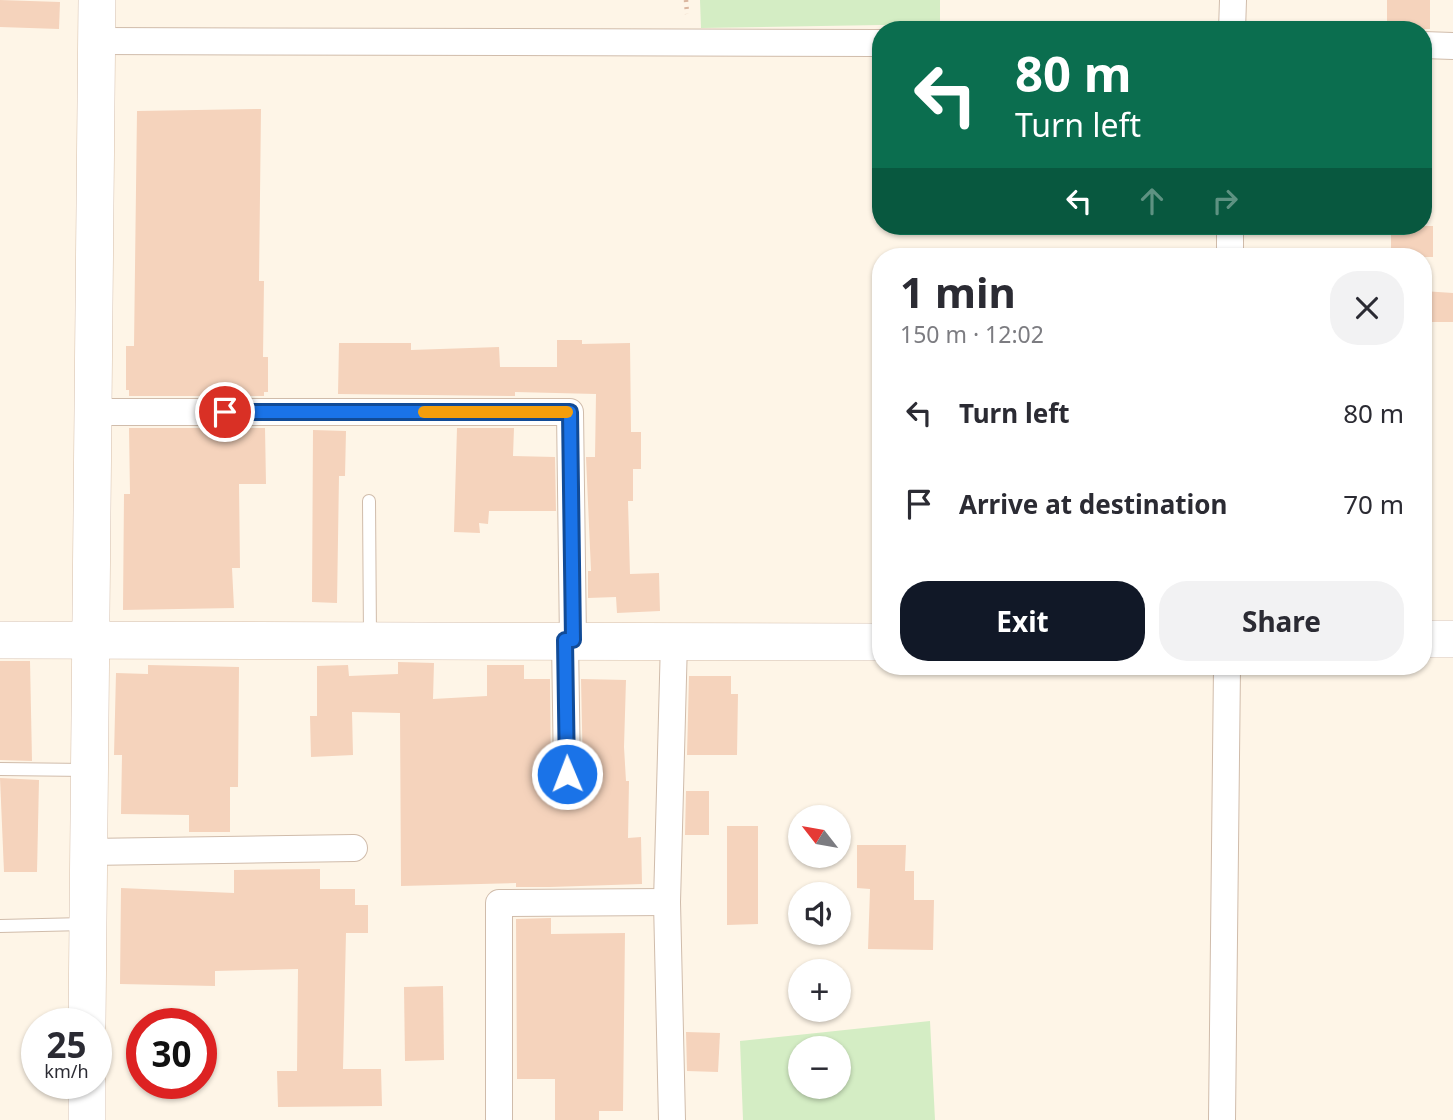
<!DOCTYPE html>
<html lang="en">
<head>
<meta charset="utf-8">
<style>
  :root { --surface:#fff; --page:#f2f2f3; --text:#2b2b33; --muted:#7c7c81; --accent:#111827 }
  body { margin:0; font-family:"Noto Sans",sans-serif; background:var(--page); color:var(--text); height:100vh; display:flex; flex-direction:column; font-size:26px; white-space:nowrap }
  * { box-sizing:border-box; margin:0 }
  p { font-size:23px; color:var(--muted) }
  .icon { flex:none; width:38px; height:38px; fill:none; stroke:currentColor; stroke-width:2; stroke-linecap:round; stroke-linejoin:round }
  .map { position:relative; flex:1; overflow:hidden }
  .panel { position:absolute; left:872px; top:248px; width:560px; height:427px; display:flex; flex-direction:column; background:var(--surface); border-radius:28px; box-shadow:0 2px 5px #0004 }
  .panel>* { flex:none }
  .hud { position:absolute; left:872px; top:21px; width:560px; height:214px; border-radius:28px; box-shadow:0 2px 5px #0004; background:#0b6e4f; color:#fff; overflow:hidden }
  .needle { width:46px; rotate:301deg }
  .tools { position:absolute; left:788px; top:805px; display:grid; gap:14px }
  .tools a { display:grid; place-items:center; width:63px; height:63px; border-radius:50%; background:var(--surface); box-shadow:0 2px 5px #0004; font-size:35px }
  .speed { position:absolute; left:21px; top:1008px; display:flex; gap:14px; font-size:35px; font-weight:700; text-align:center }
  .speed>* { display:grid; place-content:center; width:91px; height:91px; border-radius:50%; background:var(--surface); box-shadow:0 2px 5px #0004; line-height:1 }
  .speed small { font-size:18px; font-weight:400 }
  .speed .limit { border:10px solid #d22; background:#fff; color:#111 }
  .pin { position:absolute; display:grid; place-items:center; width:60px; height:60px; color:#fff; margin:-30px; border:4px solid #fff; border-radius:50%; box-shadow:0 2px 7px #0007 }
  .me { position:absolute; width:77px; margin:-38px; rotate:359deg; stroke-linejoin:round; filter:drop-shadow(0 0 5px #0008) }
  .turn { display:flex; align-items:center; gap:24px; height:147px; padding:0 28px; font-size:32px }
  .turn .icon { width:91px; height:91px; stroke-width:2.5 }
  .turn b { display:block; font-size:49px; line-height:60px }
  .lanes { display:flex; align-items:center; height:66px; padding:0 28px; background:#0003; justify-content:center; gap:35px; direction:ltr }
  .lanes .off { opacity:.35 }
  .round { display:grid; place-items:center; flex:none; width:74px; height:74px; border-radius:28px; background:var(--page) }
  .head { display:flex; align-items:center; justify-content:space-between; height:119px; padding:0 28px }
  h1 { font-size:42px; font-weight:700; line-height:52px }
  .button { display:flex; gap:14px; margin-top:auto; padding:14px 28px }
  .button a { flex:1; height:80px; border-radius:28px; background:var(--accent); color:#fff; font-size:28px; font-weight:700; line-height:80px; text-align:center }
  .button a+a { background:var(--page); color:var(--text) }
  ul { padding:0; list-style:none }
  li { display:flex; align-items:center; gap:21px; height:91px; padding:0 28px }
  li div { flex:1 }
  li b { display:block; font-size:26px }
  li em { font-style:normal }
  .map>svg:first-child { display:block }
</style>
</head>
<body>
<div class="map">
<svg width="1453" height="1120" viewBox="0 0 1453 1120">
  <rect width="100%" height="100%" fill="#fef5e7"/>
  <!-- green -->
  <g fill="#d4edc4" fill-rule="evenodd">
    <polygon points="700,0 940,0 940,24 701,28"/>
    <path d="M930,1021L935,1120H743L740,1041ZM800,1048H838V1087H800Z"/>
  </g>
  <!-- building -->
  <g fill="#f5d3bc">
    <polygon points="0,0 60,2 59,29 0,27"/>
    <polygon points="1387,0 1430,0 1430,29 1387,30"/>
    <polygon points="261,109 259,281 264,281 263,357 268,357 268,392 264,392 264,396 129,396 129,390 126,390 126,346 134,346 137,111"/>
    <rect x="1391" y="226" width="42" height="31"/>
    <polygon points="1423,291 1453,293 1453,322 1423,322"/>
    <polygon points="557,340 582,340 582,344 630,343 631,432 641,432 641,469 633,469 633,501 628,501 630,574 659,573 660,611 617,613 616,597 588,598 588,571 591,571 586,457 595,457 596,394 515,392 515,396 338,394 339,343 411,343 411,350 499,347 500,367 557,367"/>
    <polygon points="129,428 265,428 266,484 239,484 240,568 232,568 234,608 123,610 124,494 130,494"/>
    <polygon points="457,428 514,428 513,456 555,457 556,511 489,511 488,524 479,523 480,533 454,532"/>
    <polygon points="313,430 346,431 345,476 339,476 337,603 312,602"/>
    <polygon points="0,661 30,661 32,761 0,760"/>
    <polygon points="398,662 434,663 433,699 487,696 487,665 524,665 524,679 550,679 551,774 554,783 567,790 576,787 583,774 581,679 626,680 624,747 626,781 629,781 628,838 641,837 642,884 550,887 516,887 516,883 401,886 400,713 352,712 353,755 311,757 310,716 317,716 317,666 348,665 349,676 398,674"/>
    <polygon points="148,665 239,667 238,787 230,787 230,832 189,832 189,815 121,814 122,755 114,755 116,673 148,674"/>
    <polygon points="689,676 731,676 731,694 738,694 737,755 687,755"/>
    <polygon points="0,778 39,780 37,872 4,872"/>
    <polygon points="686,791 709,791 709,835 685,835"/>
    <polygon points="727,826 758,826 758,924 727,925"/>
    <polygon points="857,845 906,845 905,871 914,871 914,900 934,900 933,950 868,949 870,889 857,888"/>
    <polygon points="320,869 320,889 355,889 355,905 368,905 368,933 346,933 343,1069 381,1069 382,1106 278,1107 277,1071 297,1071 298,969 215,971 215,986 120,984 121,888 234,893 234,870"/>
    <polygon points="551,918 551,934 625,933 623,1111 599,1111 599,1120 555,1120 555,1079 517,1079 516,919"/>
    <polygon points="443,986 444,1060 405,1061 404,987"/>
    <polygon points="686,1032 720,1033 718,1072 687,1071"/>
  </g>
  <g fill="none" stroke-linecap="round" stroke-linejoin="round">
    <!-- lane casing -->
    <g stroke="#d0bcab" stroke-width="14">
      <g id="lane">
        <polyline points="369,501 370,637"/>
        <polyline points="0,769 87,770"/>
        <polyline points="0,926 84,924"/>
      </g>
    </g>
    <!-- street casing -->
    <g stroke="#d0bcab" stroke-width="28">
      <g id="street">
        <polyline points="1232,30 1233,0"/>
        <polyline points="97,41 880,43"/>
        <polyline points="1423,45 1453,46"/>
        <polyline points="1230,257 1230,226"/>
        <polyline points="92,412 570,412 573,641"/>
        <polyline points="565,640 567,774"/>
        <polyline points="88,852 354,848"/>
        <polyline points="499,1120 499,903 667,902"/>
        <polyline points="672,1120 667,902 674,641"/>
        <polyline points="1222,1120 1227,667"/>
      </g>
    </g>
    <!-- secondary casing -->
    <g stroke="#d6bfab" stroke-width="38">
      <g id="secondary">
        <polyline points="1423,639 1453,639"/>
        <polyline points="0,640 880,642"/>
        <polyline points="87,1024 97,0"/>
        <polyline points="87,1120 87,1083"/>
      </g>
    </g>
    <!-- path -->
    <polyline stroke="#dab69f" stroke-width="4.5" stroke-dasharray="2 5" stroke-linecap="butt" points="686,0 687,14"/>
    <!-- lane -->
    <use href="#lane" stroke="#fff" stroke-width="12"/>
    <!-- street -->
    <use href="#street" stroke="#fff" stroke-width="26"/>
    <!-- secondary -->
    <use href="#secondary" stroke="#fff" stroke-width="37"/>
  </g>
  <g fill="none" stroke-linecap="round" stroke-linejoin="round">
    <!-- route casing -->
    <g stroke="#114b97" stroke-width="18">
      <polyline id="route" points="225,412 570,412 573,640 565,640 567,774"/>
    </g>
    <!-- route -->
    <use href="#route" stroke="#1a73e8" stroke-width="12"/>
    <!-- slow -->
    <polyline stroke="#f59e0b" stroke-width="12" points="424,412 567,412"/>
  </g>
</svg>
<div class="tools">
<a><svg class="needle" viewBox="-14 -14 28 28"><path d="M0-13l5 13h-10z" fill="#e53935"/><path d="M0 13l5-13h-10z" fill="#7c7c81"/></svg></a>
<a><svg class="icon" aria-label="sound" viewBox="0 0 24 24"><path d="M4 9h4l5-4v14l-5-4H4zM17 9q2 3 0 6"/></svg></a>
<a>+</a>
<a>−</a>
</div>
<div class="speed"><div>25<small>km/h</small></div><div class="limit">30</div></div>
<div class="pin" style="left:225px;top:412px;background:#d93025"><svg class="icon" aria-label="arrive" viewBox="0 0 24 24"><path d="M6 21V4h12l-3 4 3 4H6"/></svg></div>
<svg class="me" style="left:567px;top:774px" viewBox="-20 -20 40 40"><circle r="17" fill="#1a73e8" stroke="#fff" stroke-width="3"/><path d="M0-11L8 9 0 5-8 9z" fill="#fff"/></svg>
<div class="hud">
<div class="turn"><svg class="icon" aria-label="left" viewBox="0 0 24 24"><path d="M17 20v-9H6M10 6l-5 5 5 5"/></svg><div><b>80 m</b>Turn left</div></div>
<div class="lanes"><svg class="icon" aria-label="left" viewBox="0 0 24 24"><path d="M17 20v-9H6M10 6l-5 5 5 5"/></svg><svg class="icon off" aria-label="ahead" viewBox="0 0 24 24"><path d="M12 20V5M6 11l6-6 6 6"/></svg><svg class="icon off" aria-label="right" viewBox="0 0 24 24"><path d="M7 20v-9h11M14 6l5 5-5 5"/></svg></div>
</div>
<section class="panel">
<div class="head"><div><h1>1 min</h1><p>150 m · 12:02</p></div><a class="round"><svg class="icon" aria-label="close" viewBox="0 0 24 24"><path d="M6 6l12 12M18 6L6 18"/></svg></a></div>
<ul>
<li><svg class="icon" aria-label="left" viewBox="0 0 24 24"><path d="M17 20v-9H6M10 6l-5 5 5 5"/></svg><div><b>Turn left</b></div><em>80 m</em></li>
<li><svg class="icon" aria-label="arrive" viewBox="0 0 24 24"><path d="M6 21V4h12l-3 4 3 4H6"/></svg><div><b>Arrive at destination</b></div><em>70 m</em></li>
</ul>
<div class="button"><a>Exit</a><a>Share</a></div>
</section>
</div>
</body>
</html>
